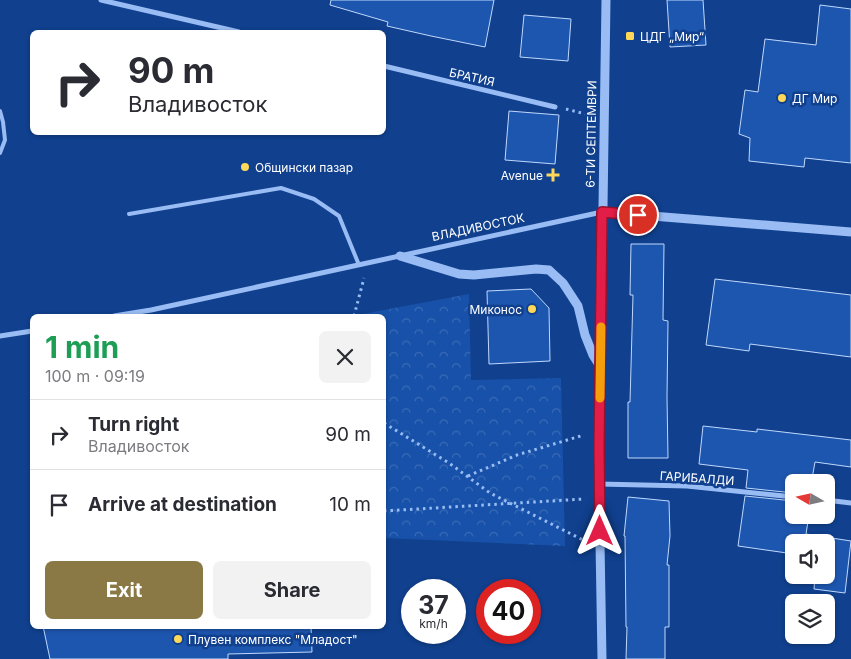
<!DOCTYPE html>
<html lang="en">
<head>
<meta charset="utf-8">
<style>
  :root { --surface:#fff; --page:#f2f2f3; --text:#2b2b33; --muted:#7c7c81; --line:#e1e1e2; --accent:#8a7945 }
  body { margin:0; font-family:Inter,sans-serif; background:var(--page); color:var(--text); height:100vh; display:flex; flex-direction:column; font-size:19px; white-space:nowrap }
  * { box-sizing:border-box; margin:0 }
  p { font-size:16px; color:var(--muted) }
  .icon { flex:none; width:28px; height:28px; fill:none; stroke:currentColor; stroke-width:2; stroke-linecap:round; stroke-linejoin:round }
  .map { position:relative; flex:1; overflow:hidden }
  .drawer { position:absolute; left:30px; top:314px; width:356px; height:315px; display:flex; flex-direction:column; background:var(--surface); border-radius:8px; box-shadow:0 1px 4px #0004 }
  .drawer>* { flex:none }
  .hud { position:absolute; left:30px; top:30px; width:356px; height:105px; border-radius:8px; box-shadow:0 1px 4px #0004; background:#fff; color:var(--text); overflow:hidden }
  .needle { width:32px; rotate:279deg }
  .controls { position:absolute; left:785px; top:474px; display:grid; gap:10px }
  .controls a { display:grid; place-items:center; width:50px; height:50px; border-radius:8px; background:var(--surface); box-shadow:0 1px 4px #0004; font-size:25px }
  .speed { position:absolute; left:401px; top:579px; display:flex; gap:10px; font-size:25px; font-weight:700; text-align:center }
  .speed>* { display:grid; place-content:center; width:65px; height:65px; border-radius:50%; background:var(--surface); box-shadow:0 1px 4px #0004; line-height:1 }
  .speed small { font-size:12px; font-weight:400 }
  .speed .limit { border:8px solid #d22; background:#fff; color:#111 }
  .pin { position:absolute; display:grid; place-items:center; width:42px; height:42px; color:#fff; margin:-21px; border:2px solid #fff; border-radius:50%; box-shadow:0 1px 5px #0007 }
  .me { position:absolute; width:55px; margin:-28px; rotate:0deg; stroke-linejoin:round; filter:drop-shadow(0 0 4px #0008) }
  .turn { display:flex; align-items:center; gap:18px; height:105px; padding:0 15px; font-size:22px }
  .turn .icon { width:65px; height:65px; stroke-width:2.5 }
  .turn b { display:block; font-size:35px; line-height:42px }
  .round { display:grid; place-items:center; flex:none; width:52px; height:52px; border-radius:8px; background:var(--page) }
  .overview { display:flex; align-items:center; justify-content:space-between; height:85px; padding:0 15px }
  h1 { font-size:30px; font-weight:700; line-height:38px; color:#1e9e55 }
  .primary-button { display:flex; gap:10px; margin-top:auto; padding:10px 15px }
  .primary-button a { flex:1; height:58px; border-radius:8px; background:var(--accent); color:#fff; font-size:20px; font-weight:700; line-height:58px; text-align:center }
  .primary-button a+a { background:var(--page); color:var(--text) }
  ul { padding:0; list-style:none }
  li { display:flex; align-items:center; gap:15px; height:70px; padding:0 15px; border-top:1px solid var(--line) }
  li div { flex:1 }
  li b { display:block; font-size:19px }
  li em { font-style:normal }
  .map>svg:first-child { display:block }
</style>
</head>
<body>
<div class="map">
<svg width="851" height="659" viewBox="0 0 851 659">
  <defs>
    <pattern id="forest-crowns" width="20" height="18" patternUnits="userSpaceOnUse" patternTransform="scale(1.25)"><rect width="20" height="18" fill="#1751a9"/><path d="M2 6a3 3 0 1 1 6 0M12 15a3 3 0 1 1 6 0" fill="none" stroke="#3a6bb6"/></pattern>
  </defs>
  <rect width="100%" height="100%" fill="#10408e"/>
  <!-- forest -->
  <polygon fill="url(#forest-crowns)" points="469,294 471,380 561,378 565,546 384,538 384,316 352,316"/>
  <!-- building -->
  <g fill="#1d56ae" stroke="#c0d8fd">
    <polygon points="331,0 494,0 485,47 431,36 387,26 388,22 330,5"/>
    <polygon points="667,0 703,0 706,45 670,47"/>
    <polygon points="820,5 851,9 851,163 805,158 804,167 749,161 750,138 739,134 745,90 758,92 765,39 816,45"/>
    <polygon points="524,15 571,19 568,61 520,57"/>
    <polygon points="509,111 559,115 555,164 505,160"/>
    <polygon points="631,244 664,244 663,320 668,321 667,397 668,458 628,458 628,402 630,402 633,295 630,295"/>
    <polygon points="715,279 851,295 851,357 750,344 749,351 706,345"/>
    <polygon points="531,289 549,308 550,361 489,364 487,291"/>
    <polygon points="703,426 757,432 757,429 851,440 851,467 815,462 812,479 794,477 794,493 746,488 748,470 699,464"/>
    <polygon points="745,496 794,501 794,515 809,515 806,534 851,541 845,593 814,589 815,575 826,575 826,542 794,542 794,554 738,546"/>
    <polygon points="628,497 669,501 670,536 667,565 669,565 669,627 665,627 665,659 626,659 627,627 626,627 625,536 624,536"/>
    <polygon points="43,626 311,626 312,652 228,654 228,659 50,659"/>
  </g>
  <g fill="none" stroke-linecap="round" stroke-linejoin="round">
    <!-- path -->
    <g stroke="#98bcf3" stroke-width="3" stroke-dasharray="2.5 4" stroke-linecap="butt">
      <polyline points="566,109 589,115"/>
      <polyline points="354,316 364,278"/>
      <polyline points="384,423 449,463 490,493 585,541"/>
      <polyline points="468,476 517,455 584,435"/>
      <polyline points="384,511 584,499"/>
    </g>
    <!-- service -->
    <g stroke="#98bcf3" stroke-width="4">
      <polyline points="0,111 3,122 5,140 0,153"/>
      <polyline points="129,214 281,188 314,199 339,216 359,265"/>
    </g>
    <!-- minor -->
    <g stroke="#98bcf3" stroke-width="5">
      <polyline points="101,0 239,32"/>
      <polyline points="384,66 555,107"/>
      <polyline points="114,316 151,310 602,212"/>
      <polyline points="0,336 32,331"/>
      <polyline points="599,484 687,486 794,497"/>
      <polyline points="826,500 851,503"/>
    </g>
    <!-- tertiary -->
    <g stroke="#98bcf3" stroke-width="9">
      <polyline points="602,212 851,232"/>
      <polyline points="400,256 459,274 474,275 536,269 549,270 563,283 578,306 585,335 593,355 600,366"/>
      <polyline points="602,659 599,484 606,0"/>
    </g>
  </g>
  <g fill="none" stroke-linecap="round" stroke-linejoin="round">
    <!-- route casing -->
    <g stroke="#92132f" stroke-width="12">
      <polyline id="route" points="600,531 599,448 602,212 638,215"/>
    </g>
    <!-- route -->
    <use href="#route" stroke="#e11d48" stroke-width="9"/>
    <!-- slow -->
    <polyline stroke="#f59e0b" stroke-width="9" points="600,398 601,327"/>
  </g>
  <!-- markers -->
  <g fill="#ffd85a" stroke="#10408e" stroke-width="2">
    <rect x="625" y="31" width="10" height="10" rx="2.5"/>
    <circle cx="782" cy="98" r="5"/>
    <circle cx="245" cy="167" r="5"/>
    <path d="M550.5 167.5h5v5h5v5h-5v5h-5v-5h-5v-5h5z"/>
    <circle cx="532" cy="309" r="5"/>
    <circle cx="178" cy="639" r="5"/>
  </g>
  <g text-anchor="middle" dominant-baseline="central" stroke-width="5" stroke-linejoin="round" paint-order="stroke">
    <!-- poi labels -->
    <g font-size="12" fill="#fff" stroke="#10408e" text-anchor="start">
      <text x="640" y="36">ЦДГ „Мир“</text>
      <text x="792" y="98">ДГ Мир</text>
      <text x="255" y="167">Общински пазар</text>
      <text x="543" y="175" text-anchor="end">Avenue</text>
      <text x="522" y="309" text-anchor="end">Миконос</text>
      <text x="188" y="639">Плувен комплекс "Младост"</text>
    </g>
    <!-- street labels -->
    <g font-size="12" fill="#fff" stroke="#10408e">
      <text transform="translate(472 77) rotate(13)">БРАТИЯ</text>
      <text transform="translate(591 134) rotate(-89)">6-ТИ СЕПТЕМВРИ</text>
      <text transform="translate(478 227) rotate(-12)">ВЛАДИВОСТОК</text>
      <text transform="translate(697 478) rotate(4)">ГАРИБАЛДИ</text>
    </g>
  </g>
</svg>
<div class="controls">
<a><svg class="needle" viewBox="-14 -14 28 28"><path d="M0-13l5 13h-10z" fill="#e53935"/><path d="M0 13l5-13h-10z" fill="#7c7c81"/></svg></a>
<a><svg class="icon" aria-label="sound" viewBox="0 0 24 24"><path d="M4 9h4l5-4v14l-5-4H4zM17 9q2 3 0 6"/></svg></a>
<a><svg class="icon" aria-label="layers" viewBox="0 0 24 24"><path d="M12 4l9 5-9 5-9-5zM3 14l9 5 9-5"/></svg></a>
</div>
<div class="speed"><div>37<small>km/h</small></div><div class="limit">40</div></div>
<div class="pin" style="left:638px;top:215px;background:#d93025"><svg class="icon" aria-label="arrive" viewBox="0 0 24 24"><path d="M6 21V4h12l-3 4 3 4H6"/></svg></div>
<svg class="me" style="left:600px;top:531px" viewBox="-20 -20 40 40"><path d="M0-17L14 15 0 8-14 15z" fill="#e11d48" stroke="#fff" stroke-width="4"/></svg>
<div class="hud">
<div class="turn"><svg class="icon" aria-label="right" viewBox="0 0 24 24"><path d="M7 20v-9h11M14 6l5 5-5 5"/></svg><div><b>90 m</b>Владивосток</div></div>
</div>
<section class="drawer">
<div class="overview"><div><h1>1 min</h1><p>100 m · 09:19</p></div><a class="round"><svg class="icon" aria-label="close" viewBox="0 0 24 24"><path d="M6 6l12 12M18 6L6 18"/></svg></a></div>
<ul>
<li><svg class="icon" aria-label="right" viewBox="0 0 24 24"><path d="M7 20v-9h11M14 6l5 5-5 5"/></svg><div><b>Turn right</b><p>Владивосток</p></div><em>90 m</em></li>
<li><svg class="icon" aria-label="arrive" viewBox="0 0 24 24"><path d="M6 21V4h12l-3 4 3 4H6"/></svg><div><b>Arrive at destination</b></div><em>10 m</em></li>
</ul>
<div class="primary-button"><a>Exit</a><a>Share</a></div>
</section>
</div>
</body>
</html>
